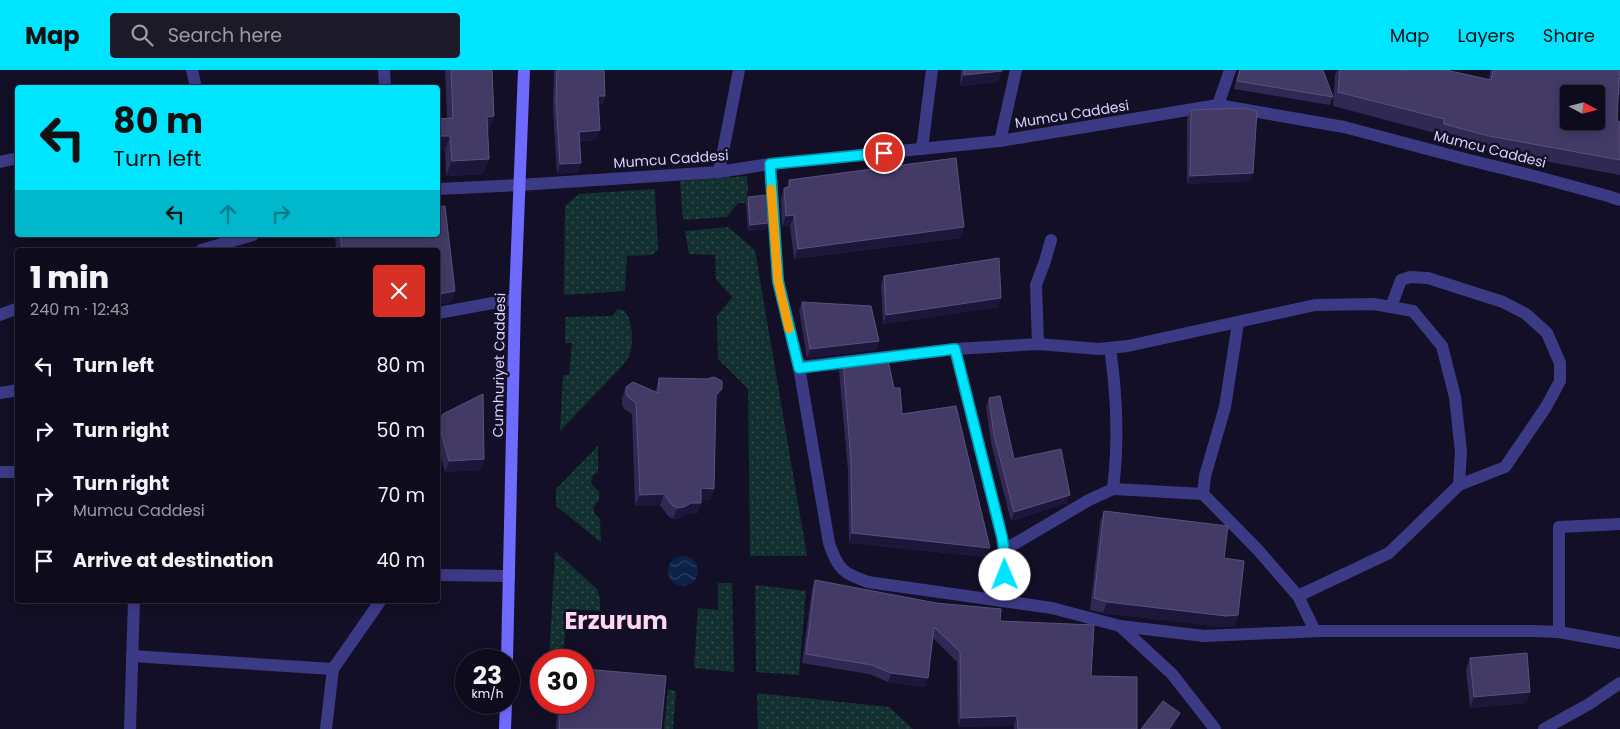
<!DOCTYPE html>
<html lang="en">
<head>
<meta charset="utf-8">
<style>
  :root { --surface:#0e0b1c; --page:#1c1929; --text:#f1f3f6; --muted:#9b9ba3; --line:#2e2b3b; --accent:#00e5ff }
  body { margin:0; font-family:Poppins,sans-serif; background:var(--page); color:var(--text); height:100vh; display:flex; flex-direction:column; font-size:19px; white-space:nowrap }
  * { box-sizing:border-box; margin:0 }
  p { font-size:16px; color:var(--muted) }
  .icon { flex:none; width:28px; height:28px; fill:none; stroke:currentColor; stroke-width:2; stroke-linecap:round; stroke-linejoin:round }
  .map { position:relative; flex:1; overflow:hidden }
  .details { position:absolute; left:15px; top:178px; width:425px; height:355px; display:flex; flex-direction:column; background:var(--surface); border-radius:5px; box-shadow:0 2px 12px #0003,0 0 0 1px var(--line) }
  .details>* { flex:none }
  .guide { position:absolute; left:15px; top:15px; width:425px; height:152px; border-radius:5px; box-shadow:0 2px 12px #0003,0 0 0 1px var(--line); background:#00e5ff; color:#111; overflow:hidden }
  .needle { width:32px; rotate:97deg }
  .fabs { position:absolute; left:1560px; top:15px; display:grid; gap:10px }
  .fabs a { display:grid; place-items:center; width:45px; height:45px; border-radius:5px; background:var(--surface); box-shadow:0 2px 12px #0003,0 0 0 1px var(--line); font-size:25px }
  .speed { position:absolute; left:455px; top:579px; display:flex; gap:10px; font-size:25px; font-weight:700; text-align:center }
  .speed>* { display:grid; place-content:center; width:65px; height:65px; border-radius:50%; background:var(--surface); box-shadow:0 2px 12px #0003,0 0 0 1px var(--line); line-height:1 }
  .speed small { font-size:12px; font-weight:400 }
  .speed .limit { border:8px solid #d22; background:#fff; color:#111 }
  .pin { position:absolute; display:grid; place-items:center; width:42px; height:42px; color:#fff; margin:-21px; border:2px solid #fff; border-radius:50%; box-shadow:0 1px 5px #0007 }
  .me { position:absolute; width:55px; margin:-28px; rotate:359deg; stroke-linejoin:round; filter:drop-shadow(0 0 4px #0008) }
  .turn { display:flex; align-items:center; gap:18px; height:105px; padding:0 15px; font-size:22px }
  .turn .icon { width:65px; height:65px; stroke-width:2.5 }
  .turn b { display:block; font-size:35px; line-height:42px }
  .lanes { display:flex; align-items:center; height:48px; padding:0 15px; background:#0003; justify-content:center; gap:25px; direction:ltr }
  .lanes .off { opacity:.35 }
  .round { display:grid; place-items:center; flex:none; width:52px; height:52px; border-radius:5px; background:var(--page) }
  .headline { display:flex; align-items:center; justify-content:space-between; height:85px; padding:0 15px }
  h1 { font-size:30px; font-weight:800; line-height:38px }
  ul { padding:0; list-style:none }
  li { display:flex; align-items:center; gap:15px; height:65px; padding:0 15px }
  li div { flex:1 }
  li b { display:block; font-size:19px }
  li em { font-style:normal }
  header { display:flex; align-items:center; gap:30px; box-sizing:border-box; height:70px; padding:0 25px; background:var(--accent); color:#111 }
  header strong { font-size:24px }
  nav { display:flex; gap:28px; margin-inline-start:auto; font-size:18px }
  .search { width:350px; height:45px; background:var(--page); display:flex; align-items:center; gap:12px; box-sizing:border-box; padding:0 18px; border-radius:5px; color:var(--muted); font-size:19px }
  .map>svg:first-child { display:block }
</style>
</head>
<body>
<header>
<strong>Map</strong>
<div class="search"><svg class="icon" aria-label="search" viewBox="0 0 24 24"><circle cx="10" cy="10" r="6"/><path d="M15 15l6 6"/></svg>Search here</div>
<nav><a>Map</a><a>Layers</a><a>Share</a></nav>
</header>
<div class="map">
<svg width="1620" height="659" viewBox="0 0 1620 659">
  <defs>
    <pattern id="grass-dots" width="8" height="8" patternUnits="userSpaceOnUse" patternTransform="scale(1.25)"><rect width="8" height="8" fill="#12302f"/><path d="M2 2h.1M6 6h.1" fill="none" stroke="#344d4e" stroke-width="1.8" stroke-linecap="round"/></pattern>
    <pattern id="water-waves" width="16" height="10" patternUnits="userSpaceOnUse" patternTransform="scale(1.25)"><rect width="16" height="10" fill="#0c2248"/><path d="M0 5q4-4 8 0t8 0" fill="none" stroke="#2f4163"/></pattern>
  </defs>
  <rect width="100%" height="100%" fill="#130f26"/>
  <!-- grass -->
  <g fill="url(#grass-dots)">
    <polygon points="747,106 748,120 746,133 738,133 727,147 683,150 680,111"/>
    <polygon points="655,119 658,180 652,185 627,186 625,221 564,225 565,136 579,124"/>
    <polygon points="728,157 755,180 807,486 750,486 748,319 718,289 717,246 732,227 716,209 715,185 689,184 685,161"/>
    <path d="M618,239L625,241C632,250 634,273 630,284C629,288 625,292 623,295L560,361L563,305H569L572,273H565V247L612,246Z"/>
    <path d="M598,376V402L593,405L591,412L594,417L599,421V430C593,436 591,443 600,449L601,472L556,436V419Z"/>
    <polygon points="555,481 597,519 600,528 600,541 568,539 562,590 549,590"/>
    <polygon points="718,513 732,513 734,602 694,598 698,538 718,540"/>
    <polygon points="755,515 806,521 799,605 756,602"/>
    <polygon points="668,619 676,621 673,659 664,659"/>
    <polygon points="757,623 889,637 913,659 758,659"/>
  </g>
  <!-- water -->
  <circle fill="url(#water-waves)" cx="683" cy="501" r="15"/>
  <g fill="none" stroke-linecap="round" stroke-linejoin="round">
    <!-- minor -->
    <g stroke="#3d3a85" stroke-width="12">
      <polyline points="192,0 196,18"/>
      <polyline points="384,0 385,18"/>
      <polyline points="1218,35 1230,0"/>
      <polyline points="1000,71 1016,0"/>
      <polyline points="922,79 932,0"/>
      <polyline points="0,92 18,88"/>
      <path d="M770,94L778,211L799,297L829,473C838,500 843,503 868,512L1052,538L1120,556L1204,566L1321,561H1533L1559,562L1620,573"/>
      <polyline points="719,102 739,0"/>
      <polyline points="438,119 519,115"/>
      <polyline points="201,180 253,165"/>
      <polyline points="1391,237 1401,210 1410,207 1428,208 1503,232 1526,244 1547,263 1560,293 1560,311 1546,337 1505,397 1459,415"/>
      <polyline points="438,243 515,229"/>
      <polyline points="0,245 18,238"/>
      <polyline points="1238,253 1225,337 1205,406 1203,424 1258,480 1298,526"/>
      <polyline points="1038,274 1036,215 1045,191 1051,170"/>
      <path d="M1110,278C1117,326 1119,371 1113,419"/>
      <polyline points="955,279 1002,467 1005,493 1002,531"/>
      <polyline points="799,297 955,279 1038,274 1099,279 1128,276 1315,235 1374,234 1413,241 1442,276 1455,327 1461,382 1459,415 1389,483 1298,526 1315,561"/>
      <polyline points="0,323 18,320"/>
      <polyline points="0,402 18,402"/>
      <polyline points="1004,480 1089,430 1113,419 1203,424"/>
      <polyline points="438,505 509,506"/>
      <polyline points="1120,556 1172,604 1215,659"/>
      <polyline points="1559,562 1559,457 1620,454"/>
      <polyline points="132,586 333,599 381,530"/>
      <polyline points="130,659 134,530"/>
      <polyline points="326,659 333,599"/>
      <polyline points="1544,659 1589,634 1620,613"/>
    </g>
    <!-- tertiary -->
    <polyline stroke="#3d3a85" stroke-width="12" points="519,115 719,102 770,94 1000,71 1218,35 1344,57 1465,89 1538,107 1608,126 1620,130"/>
    <!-- secondary -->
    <g stroke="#6f6bff" stroke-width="12">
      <polyline points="507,590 515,229 524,0"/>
      <polyline points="505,659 506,632"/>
    </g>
  </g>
  <!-- wall -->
  <g fill="#312854">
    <polygon points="445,0 492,0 494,46 488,61 487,61 489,89 483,104 446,106 445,81 438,81 438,49 447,49"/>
    <polygon points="554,0 604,0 605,26 602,35 598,35 596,70 580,71 578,102 557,104 553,38"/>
    <polygon points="961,0 1002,0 998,12 960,16"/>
    <polygon points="1239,0 1323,0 1333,27 1330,35 1234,19"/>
    <polygon points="1337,0 1398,0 1406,1 1406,0 1446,0 1489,10 1490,0 1620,0 1620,25 1618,24 1617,51 1620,52 1620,105 1484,80 1438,68 1439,64 1333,36 1335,5"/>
    <polygon points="1191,40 1253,103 1250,111 1187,114 1187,49"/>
    <polygon points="789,110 961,168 794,189 790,156 782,157 781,129 784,118 786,118"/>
    <polygon points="748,127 768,153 766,159 748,161 746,133"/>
    <polygon points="335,165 438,165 455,221 451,232 438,235 438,180 336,180"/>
    <polygon points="884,206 998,237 883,254 881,215"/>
    <polygon points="802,232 879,271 876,280 807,288 799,240"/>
    <polygon points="843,291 894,318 902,344 986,487 849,473 848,400 839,301"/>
    <polygon points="659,308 718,330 716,332 714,419 710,430 701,430 697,444 687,444 680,448 673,449 668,446 660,435 635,436 632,344 624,339 622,334 622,328 626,317 655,322"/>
    <polygon points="989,328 1014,389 1067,433 1011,451 991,373 986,336"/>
    <polygon points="438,351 484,389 480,400 445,402 438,375"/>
    <polygon points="1104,441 1224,488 1238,545 1234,557 1222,557 1103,543 1090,540 1100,452"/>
    <polygon points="815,510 1000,551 1091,606 1137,659 1014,659 1014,655 958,657 957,592 933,568 925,617 888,612 869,604 802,593 812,519"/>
    <polygon points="1470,588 1530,622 1526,633 1470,638 1466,599"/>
    <polygon points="558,632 584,632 661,659 556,659"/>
  </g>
  <!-- shaded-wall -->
  <g fill="#1d163a">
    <polygon points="1002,1 998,12 960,16 964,5"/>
    <polygon points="598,26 605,26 602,35 594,35"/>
    <polygon points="494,46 488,61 481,62 487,47"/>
    <polygon points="600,60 596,70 576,71 579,62"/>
    <polygon points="438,66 450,66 445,81 438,81"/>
    <polygon points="489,89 483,104 446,106 452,91"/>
    <polygon points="581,93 578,102 557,104 560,94"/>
    <polygon points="1253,103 1250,111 1187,114 1190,106"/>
    <polygon points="794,145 790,156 782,157 786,146"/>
    <polygon points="768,153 766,159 748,161 750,155"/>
    <polygon points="964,157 961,168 794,189 798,179"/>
    <polygon points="455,221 451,232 438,235 438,227 440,224"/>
    <polygon points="1001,228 998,237 883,254 886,245"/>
    <polygon points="879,271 876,280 807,288 810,279"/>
    <polygon points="722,319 718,330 712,336 716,325"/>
    <polygon points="484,389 480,400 445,402 449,391"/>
    <polygon points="701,418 714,419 710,430 697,430"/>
    <polygon points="664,424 660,435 635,436 640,425"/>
    <polygon points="1070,425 1067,433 1011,451 1014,442"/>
    <polygon points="691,433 701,433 697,444 687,444 680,448 673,449 677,438"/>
    <polygon points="852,463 990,478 986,487 849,473"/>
    <polygon points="1107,532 1238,545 1234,557 1222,557 1103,543"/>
    <polygon points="891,603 928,608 925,617 888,612"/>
    <polygon points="1530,622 1526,633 1470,638 1474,627"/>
    <polygon points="1180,643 1177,652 1172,659 1169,659"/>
    <polygon points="1017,646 1014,655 958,657 961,648"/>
  </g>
  <!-- building -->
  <g fill="#433a66" stroke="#5a527e" fill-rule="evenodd">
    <polygon points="451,0 492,0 494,46 487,47 489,89 452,91 450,66 438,66 438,49 453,48"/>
    <polygon points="557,0 604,0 605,26 598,26 600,60 579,62 581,93 560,94 556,28"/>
    <polygon points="964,0 1002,0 1002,1 964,5"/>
    <polygon points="1240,0 1323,0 1333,27 1237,11"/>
    <path d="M1340,0H1398L1406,1L1407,0H1446L1491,10L1493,1H1495L1494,0H1620V9L1619,8L1617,51L1620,52V90L1489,66L1444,54V49L1338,22ZM1569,24H1596V51H1569Z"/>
    <polygon points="1243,38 1257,41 1253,103 1190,106 1191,40"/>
    <polygon points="956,88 964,157 798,179 794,145 786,146 784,118 790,117 789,110"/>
    <polygon points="767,125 768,153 750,155 748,127"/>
    <polygon points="445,136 455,221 440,224 438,227 438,180 342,180 340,165 438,165 438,137"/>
    <polygon points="999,188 1001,228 886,245 884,206"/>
    <polygon points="802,232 871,236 879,271 810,279"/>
    <polygon points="887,286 894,318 900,318 902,344 956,336 990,478 852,463 851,391 843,291"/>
    <polygon points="714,307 722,311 722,319 716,325 714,419 701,418 701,433 691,433 684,437 677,438 672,435 664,424 640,425 636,333 628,327 626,323 626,317 633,312 658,323 659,308 707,309"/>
    <polygon points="483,324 484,389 449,391 438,351 443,344"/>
    <polygon points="1000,326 1014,389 1061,379 1070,425 1014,442 994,365 989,328"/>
    <polygon points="1104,441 1228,456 1224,488 1244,491 1238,545 1226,546 1107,532 1094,528"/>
    <polygon points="815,510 936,533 1001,539 1000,551 1094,555 1091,606 1137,607 1137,659 1018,659 1017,646 961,648 960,582 934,557 928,608 891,603 872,595 806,584"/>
    <polygon points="1527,583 1530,622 1474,627 1470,588"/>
    <polygon points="584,599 666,606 661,659 559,659 561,632 584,632"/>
    <polygon points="1163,631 1180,643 1169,659 1141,659"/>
  </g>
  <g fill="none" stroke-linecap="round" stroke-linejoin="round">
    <!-- route casing -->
    <g stroke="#0095a6" stroke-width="12">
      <polyline id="route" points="884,83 770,94 778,211 799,298 955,279 1002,467 1004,480 1005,505"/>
    </g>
    <!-- route -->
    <use href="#route" stroke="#00e5ff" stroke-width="9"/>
    <!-- slow -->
    <polyline stroke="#f59e0b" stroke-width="9" points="771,119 778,211 789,259"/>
  </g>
  <g text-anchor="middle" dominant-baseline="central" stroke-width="5" stroke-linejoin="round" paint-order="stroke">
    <!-- street labels -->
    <g font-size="14" fill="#d9d4ff" stroke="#130f26">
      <text transform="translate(1072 44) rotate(-9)">Mumcu Caddesi</text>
      <text transform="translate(1490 79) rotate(14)">Mumcu Caddesi</text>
      <text transform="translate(671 89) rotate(-4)">Mumcu Caddesi</text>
      <text transform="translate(499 295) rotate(-89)">Cumhuriyet Caddesi</text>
    </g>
    <!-- town labels -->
    <g font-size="24" font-weight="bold" fill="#ffd6f0" stroke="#130f26">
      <text x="616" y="550">Erzurum</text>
    </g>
  </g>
</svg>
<div class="fabs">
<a><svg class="needle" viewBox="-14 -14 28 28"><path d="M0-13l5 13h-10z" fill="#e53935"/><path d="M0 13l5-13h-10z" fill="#9b9ba3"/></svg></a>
</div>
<div class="speed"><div>23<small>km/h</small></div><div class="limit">30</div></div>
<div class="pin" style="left:884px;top:83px;background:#d93025"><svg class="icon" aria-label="arrive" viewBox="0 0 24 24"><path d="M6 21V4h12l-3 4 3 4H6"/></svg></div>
<svg class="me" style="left:1005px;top:505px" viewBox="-20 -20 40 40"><circle r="19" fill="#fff"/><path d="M0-13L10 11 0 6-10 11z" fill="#00e5ff"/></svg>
<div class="guide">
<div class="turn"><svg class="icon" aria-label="left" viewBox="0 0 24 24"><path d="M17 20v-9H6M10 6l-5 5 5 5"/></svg><div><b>80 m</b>Turn left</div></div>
<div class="lanes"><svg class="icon" aria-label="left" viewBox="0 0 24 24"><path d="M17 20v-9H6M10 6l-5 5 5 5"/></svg><svg class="icon off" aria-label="ahead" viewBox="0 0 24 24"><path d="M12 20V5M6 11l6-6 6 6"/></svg><svg class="icon off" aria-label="right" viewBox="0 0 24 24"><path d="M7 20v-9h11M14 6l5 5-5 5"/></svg></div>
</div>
<section class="details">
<div class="headline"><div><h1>1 min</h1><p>240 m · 12:43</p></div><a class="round" style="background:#d93025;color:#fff"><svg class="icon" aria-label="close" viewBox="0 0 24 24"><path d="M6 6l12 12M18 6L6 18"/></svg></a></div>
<ul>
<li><svg class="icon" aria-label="left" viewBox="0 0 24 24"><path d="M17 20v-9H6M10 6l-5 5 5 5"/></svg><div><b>Turn left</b></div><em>80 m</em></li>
<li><svg class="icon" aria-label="right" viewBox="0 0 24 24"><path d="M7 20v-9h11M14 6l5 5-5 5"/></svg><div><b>Turn right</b></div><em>50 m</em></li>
<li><svg class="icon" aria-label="right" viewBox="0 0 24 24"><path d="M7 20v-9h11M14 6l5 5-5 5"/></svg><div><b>Turn right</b><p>Mumcu Caddesi</p></div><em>70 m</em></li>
<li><svg class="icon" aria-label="arrive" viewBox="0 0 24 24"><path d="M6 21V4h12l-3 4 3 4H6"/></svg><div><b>Arrive at destination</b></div><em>40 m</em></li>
</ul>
</section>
</div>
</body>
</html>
